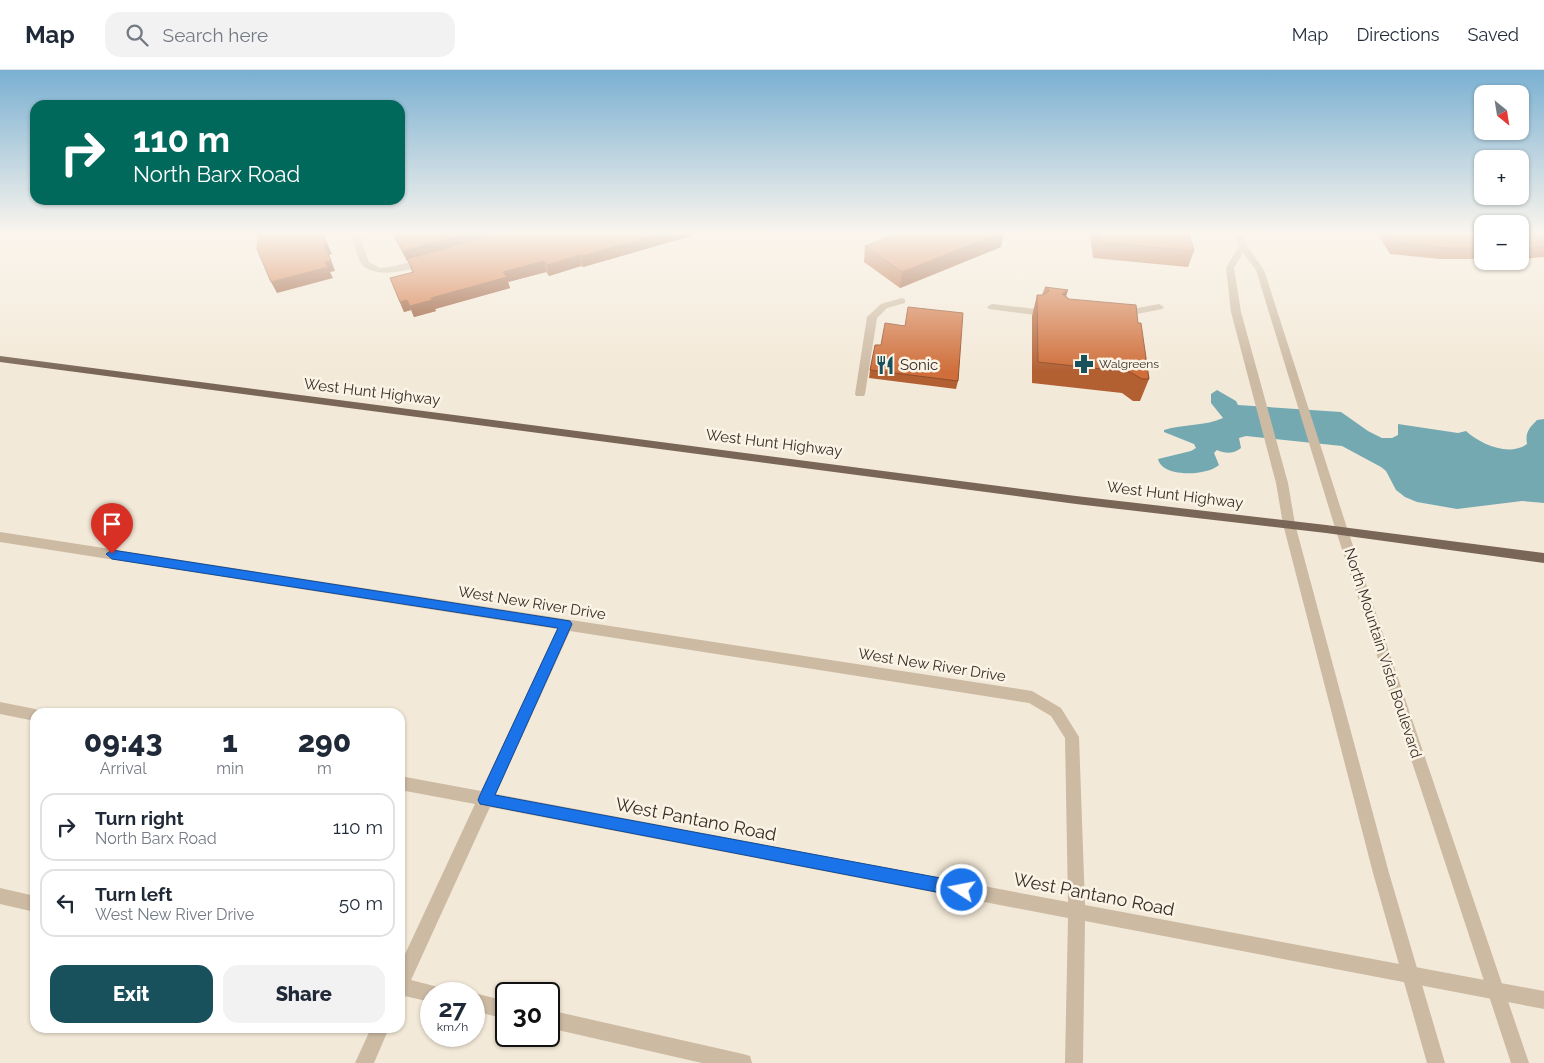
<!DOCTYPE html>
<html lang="en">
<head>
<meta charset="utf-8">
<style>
  :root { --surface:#fff; --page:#f2f2f3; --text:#1f2937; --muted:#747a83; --line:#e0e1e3; --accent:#18505b }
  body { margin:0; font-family:Raleway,sans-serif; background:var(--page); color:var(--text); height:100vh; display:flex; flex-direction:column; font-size:19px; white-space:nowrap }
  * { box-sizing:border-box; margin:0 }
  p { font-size:16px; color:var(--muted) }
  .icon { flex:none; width:28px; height:28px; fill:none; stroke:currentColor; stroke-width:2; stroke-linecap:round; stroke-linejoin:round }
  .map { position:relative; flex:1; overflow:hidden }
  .side { position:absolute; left:30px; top:638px; width:375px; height:325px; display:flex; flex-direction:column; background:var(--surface); border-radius:15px; box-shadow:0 1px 4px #0004 }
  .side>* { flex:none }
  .banner { position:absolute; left:30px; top:30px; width:375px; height:105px; border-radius:15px; box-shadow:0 1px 4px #0004; background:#00695c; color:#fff; overflow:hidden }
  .needle { width:32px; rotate:150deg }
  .buttons { position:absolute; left:1474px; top:15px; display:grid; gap:10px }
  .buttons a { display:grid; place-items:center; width:55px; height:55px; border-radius:10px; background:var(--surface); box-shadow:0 1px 4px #0004; font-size:25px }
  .speed { position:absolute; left:420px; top:912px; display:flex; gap:10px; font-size:25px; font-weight:700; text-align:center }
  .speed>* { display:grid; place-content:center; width:65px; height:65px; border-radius:50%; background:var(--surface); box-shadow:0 1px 4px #0004; line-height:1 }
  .speed small { font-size:12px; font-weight:400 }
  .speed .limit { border:2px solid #111; border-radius:8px; background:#fff; color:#111 }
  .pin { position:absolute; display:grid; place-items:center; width:42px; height:42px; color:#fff; margin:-51px -21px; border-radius:50% 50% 50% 0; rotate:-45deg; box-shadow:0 0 5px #0007 }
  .pin .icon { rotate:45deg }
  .me { position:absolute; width:55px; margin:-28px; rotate:281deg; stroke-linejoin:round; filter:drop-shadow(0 0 4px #0008) }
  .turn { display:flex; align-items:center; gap:18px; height:105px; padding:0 20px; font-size:22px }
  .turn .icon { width:65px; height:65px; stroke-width:2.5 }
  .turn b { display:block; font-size:35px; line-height:42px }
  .eta { display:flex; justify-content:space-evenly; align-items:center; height:85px; text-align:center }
  .eta b { font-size:30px; font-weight:800; line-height:35px }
  .cta { display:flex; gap:10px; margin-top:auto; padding:10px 20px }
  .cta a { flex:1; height:58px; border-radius:15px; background:var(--accent); color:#fff; font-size:20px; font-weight:800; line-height:58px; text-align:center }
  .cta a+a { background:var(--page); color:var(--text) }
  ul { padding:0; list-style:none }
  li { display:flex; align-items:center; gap:15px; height:68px; margin:0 10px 8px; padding:0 10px; border:2px solid var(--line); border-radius:15px }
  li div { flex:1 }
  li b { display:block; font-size:19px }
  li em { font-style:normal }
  header { display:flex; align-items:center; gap:30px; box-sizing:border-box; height:70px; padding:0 25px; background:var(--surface); border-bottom:1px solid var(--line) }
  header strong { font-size:24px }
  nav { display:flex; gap:28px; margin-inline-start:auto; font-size:18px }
  .search { width:350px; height:45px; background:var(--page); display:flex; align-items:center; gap:12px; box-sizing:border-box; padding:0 18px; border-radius:15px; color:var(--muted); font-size:19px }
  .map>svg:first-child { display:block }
</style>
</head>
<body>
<header>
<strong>Map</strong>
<div class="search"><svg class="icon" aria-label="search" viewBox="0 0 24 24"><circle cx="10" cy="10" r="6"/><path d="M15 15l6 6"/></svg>Search here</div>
<nav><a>Map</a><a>Directions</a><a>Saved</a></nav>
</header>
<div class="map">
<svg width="1544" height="993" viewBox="0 0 1544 993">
  <rect width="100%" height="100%" fill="#f3e9d8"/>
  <!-- water -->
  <path fill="#75a9b2" d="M1217,320L1236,331L1238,335L1341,342L1368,361L1382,368H1392L1398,365V354L1458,363L1466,361C1480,374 1509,387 1527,374C1525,363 1529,358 1537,350L1544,349V433L1522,431L1457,439L1417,432L1405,427L1396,420L1386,401L1381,397L1342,376L1246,366L1239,368L1241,378C1233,384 1226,384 1217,380L1214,383L1219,395C1207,406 1162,408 1158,389L1191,381L1196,378L1194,374L1164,362V360C1183,354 1206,356 1223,348L1211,333V324Z"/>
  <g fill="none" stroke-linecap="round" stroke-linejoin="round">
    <!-- service -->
    <g fill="#ccbaa3" fill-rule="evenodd">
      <polygon points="902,228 905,229 905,233 887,238 877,248 865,324 864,326 856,326 855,324 867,247 881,234"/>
      <polygon points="992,234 1036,239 1041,242 1036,245 989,239 987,237"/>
      <polygon points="1159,234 1164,237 1162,239 1122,247 1117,244 1122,241"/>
    </g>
    <!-- minor -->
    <g fill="#ccbaa3" fill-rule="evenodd">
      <path d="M351,163H359L369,192L380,198L395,196L425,188L429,191C417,201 371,210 361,193C356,184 354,172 351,163Z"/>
      <path d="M0,462L1032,621L1061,638L1079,667L1085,835L1544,921V939L1085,851L1083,993H1065L1068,848L490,737L411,910L442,918L445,924H431V932L400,925V895L475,734L400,720V706L481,721L557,559L0,472ZM570,561L1029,633L1051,646L1065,668L1068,832L496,724Z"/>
      <polygon points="0,632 35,639 41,642 35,642 35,651 0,644"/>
      <polygon points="0,818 35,826 35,842 0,834"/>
      <polygon points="474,923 506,931 506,949 474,941 472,924"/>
      <polygon points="549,940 743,984 750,986 752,993 702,993 549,958"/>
      <polygon points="371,958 389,958 374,993 355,993"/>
    </g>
    <!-- tertiary -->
    <polygon fill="#ccbaa3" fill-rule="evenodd" points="1236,163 1244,163 1247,176 1264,200 1348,461 1529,993 1511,993 1336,461 1256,200 1243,183 1234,198 1241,242 1288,413 1295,454 1389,803 1445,993 1427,993 1373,803 1283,454 1276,413 1231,242 1226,198 1239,176"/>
    <!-- primary -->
    <polygon fill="#7a6656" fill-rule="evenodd" points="0,286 1076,426 1326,455 1544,483 1544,493 1326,463 1076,434 0,292"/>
  </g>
  <!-- wall -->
  <g fill="#b25f32">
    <polygon points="392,163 701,163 583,197 581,196 549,206 546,202 508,212 510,218 435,239 436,241 414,247 411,240 404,242 390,208 412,202 408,191 407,191"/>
    <polygon points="899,163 1004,163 1001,177 900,218 864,192 865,176"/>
    <polygon points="1090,163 1189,163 1194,181 1188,197 1093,188"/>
    <polygon points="1377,163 1482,163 1482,189 1440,189 1390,184"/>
    <polygon points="1520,163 1544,163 1544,187 1520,189"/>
    <polygon points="1045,217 1068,220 1066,226 1069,229 1138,253 1149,309 1140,331 1133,331 1122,323 1032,313 1032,246 1037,225 1042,225"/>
    <polygon points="881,275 958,311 956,319 869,308 870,300"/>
  </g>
  <!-- shaded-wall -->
  <g fill="#914d29">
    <polygon points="471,163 513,163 407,191 403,181"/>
    <polygon points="664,163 701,163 583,197 581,186"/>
    <polygon points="1000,163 1004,163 1001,177 900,218 902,202"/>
    <polygon points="327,173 332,184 328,185 323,174"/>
    <polygon points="580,185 581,196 549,206 547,195"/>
    <polygon points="331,190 335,201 330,202 333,208 277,223 271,212 325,192"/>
    <polygon points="544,191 546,202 508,212 510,218 435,239 436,241 414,247 410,236 503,202"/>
    <polygon points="1068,220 1061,241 1062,224"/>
    <polygon points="407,230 411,240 404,242 400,232"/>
  </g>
  <!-- building -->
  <g fill="#cf6e3a" stroke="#914d29">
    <polygon points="259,163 322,163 327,173 323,174 331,190 325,192 328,197 271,212 257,179"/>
    <polygon points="394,163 471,163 403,181"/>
    <polygon points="501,163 664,163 581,186 580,185 547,195 544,191 503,202 507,207 431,228 432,230 410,236 407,230 400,232 390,208 414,202 407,189"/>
    <polygon points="899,163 1000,163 902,202 865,176"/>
    <polygon points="1097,163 1189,163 1194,181 1098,172"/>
    <polygon points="1390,163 1482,163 1482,178 1447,178 1396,173"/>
    <polygon points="1520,163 1544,163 1544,177 1520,179"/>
    <polygon points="1045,217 1068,220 1062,224 1069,229 1136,235 1138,253 1141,253 1149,309 1142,309 1130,302 1038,292 1037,225 1043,225 1048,222 1049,220"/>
    <polygon points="908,237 963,243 958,311 870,300 875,275 881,275 885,253 905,256"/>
  </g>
  <!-- sky -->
  <linearGradient id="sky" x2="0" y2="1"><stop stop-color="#7ab0d2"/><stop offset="0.54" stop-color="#faf5ed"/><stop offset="1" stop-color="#faf5ed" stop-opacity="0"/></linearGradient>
  <rect width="1544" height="302" fill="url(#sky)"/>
  <!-- route -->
  <polygon fill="#1a73e8" stroke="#114b97" points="112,480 570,551 572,554 495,725 962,812 967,814 970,820 967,825 962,827 480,734 478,730 480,725 558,558 112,489 106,484"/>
  <!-- icons -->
  <defs>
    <g id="pharmacy-bare" transform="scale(1.5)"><path d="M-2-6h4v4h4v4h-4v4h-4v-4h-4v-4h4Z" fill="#18505b" stroke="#fbf3e5" stroke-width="2.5" paint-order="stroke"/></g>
    <g id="restaurant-bare" transform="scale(1.5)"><path d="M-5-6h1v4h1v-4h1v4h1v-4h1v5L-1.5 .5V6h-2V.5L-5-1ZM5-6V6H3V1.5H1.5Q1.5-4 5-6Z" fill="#18505b" stroke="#fbf3e5" stroke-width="2.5" paint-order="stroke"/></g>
  </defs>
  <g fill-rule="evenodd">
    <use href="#pharmacy-bare" x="1084" y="294"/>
    <use href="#restaurant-bare" x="885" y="295"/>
  </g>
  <g text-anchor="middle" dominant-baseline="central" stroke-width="5" stroke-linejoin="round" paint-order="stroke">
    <!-- far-poi labels -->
    <g font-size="12" fill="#372d26" stroke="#fbf3e5" text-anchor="start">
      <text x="1099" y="294">Walgreens</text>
    </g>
    <!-- poi labels -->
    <g font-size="15" fill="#372d26" stroke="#fbf3e5" text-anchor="start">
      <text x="900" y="295">Sonic</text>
    </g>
    <!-- street labels -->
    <g font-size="15" fill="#372d26" stroke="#fbf3e5">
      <text transform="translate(372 322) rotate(7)">West Hunt Highway</text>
      <text transform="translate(774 373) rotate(7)">West Hunt Highway</text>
      <text transform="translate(1175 425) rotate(7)">West Hunt Highway</text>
      <text transform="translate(532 533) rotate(9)">West New River Drive</text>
      <text transform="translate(1383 583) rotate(72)">North Mountain Vista Boulevard</text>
      <text transform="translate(932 595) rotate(9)">West New River Drive</text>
    </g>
    <!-- near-street labels -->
    <g font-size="18" fill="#372d26" stroke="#fbf3e5">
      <text transform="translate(696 749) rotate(11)">West Pantano Road</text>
      <text transform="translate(1094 824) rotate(11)">West Pantano Road</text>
    </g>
  </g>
</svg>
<div class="buttons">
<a><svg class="needle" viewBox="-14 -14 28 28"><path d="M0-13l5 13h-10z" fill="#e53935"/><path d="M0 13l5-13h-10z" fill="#747a83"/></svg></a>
<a>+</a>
<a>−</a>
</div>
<div class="speed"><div>27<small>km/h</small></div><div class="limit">30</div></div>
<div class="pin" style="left:112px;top:484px;background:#d93025"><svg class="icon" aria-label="arrive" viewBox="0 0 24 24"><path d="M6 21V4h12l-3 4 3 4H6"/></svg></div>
<svg class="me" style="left:962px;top:820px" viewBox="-20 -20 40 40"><circle r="17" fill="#1a73e8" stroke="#fff" stroke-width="3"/><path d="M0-11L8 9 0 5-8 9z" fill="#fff"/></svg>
<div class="banner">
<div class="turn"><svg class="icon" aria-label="right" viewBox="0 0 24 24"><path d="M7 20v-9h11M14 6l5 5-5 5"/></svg><div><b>110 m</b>North Barx Road</div></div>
</div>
<section class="side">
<div class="eta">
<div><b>09:43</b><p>Arrival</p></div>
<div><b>1</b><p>min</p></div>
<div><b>290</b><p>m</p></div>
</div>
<ul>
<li><svg class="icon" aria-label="right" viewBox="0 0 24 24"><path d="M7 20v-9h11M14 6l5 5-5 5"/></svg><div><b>Turn right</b><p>North Barx Road</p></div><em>110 m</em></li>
<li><svg class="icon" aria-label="left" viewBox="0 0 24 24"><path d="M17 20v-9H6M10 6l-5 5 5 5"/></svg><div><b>Turn left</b><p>West New River Drive</p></div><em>50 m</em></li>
</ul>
<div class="cta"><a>Exit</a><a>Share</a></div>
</section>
</div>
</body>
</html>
